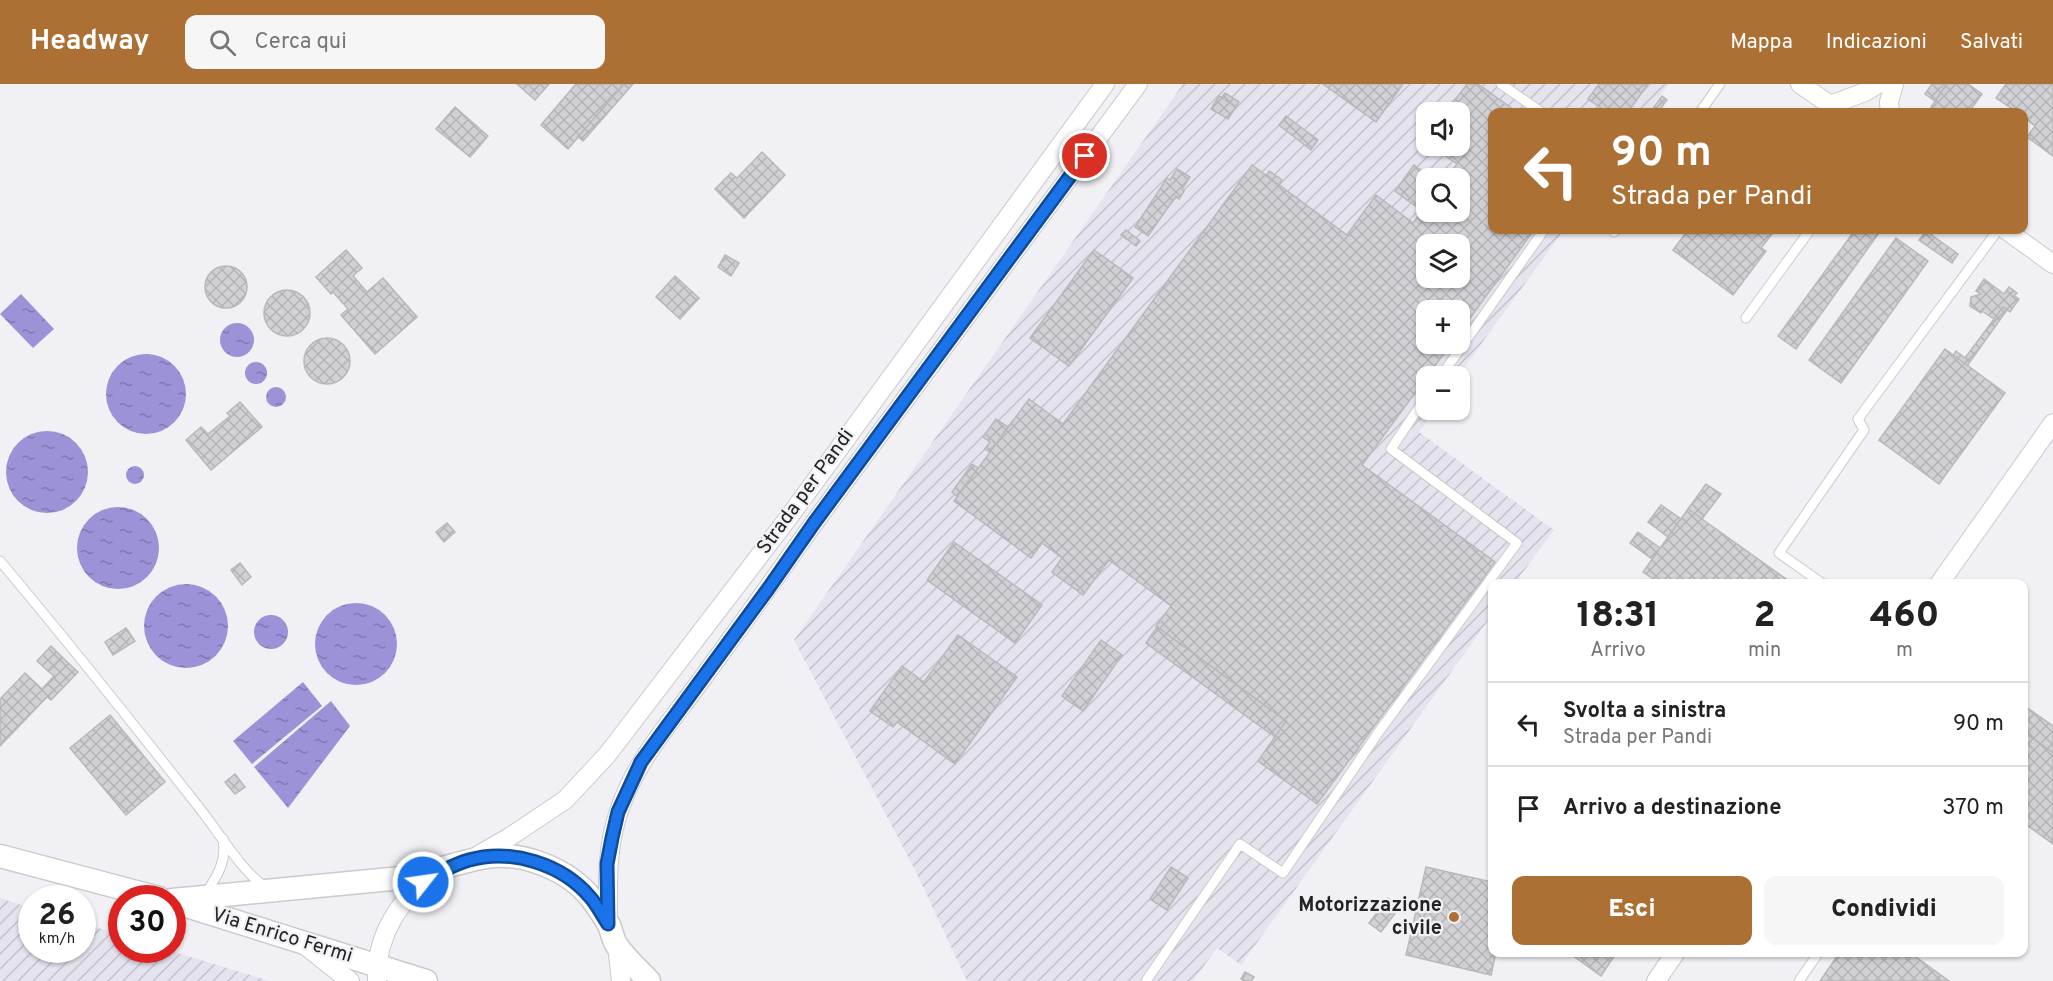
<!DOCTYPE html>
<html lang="it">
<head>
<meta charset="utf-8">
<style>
  :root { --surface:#fff; --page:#f6f6f6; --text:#222; --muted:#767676; --line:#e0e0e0; --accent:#ad7034 }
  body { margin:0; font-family:Overpass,sans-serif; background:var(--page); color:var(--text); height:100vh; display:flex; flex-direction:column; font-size:22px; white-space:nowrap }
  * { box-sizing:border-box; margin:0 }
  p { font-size:20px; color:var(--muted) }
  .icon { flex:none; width:33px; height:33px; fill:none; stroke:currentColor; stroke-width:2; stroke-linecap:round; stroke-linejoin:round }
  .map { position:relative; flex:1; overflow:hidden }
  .drawer { position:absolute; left:1488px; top:495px; width:540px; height:378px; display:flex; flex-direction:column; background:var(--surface); border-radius:12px; box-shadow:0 2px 4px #0004 }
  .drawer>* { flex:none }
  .top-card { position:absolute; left:1488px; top:24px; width:540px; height:126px; border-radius:12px; box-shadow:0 2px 4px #0004; background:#ad7034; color:#fff; overflow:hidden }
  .tools { position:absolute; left:1416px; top:18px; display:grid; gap:12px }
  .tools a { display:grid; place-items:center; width:54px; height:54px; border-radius:12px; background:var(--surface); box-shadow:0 2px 4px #0004; font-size:30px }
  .speed { position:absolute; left:18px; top:801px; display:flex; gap:12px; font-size:30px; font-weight:700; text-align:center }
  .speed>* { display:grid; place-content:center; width:78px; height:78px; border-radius:50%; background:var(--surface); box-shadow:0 2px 4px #0004; line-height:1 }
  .speed small { font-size:15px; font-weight:400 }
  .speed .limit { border:9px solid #d22; background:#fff; color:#111 }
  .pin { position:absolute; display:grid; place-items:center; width:51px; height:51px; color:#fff; margin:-26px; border:3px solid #fff; border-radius:50%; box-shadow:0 2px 6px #0007 }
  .me { position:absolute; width:66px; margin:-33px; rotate:60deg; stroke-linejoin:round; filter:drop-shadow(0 0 4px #0008) }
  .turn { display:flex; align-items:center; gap:21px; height:126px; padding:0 24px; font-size:27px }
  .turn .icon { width:78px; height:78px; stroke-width:2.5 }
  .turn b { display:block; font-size:42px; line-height:51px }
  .eta { display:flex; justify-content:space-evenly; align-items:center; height:102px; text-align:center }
  .eta b { font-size:36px; font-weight:800; line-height:42px }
  .cta { display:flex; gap:12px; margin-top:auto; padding:12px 24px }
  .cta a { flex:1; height:69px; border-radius:12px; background:var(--accent); color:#fff; font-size:24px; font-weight:800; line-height:69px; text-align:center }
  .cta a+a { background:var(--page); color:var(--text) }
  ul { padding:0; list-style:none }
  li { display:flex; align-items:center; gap:18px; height:84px; padding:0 24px; border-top:2px solid var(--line) }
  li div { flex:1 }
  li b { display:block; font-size:22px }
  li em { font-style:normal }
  header { display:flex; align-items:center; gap:36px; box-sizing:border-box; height:84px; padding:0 30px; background:var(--accent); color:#fff }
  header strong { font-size:28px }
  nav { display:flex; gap:33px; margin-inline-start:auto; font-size:21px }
  .search { width:420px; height:54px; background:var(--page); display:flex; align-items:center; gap:15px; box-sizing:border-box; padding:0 21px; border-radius:12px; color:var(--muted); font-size:22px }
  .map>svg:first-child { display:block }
</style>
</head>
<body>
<header>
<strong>Headway</strong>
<div class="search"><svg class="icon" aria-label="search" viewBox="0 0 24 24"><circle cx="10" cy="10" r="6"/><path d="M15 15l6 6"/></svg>Cerca qui</div>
<nav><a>Mappa</a><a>Indicazioni</a><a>Salvati</a></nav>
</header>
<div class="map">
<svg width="2053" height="897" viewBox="0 0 2053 897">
  <defs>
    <pattern id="industrial-furrows" width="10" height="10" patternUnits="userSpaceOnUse" patternTransform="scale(1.5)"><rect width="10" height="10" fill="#e4e3ee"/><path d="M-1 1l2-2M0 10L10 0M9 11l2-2" fill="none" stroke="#c3c2cc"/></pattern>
    <pattern id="water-ripples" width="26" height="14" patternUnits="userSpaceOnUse" patternTransform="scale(1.5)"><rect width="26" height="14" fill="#9c92d7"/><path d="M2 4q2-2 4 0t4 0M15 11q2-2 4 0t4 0" fill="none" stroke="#7f77ae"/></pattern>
    <pattern id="building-cross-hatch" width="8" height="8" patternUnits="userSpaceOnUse" patternTransform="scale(1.5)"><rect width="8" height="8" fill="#d1d0d4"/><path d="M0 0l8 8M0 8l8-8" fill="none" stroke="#b3b2b6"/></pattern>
  </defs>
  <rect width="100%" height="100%" fill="#f1f1f5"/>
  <!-- industrial -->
  <g fill="url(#industrial-furrows)" fill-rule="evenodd">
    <path d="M1183,0H1669L1648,28H1492V146H1564L1458,292H1426V326H1435L1419,348L1554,446L1515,499L1492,500V531L1241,881L1217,864L1193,897H967L915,786L794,556ZM1426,28H1460V62H1426ZM1426,94H1460V128H1426ZM1426,160H1460V194H1426ZM1426,226H1460V260H1426Z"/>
    <polygon points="0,814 31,824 32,866 82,866 83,839 121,851 122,866 168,866 270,897 0,897"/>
  </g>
  <!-- water -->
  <g fill="url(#water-ripples)">
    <polygon points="21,210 54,245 33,264 0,230"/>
    <circle cx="237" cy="256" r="17"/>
    <circle cx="146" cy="310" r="40"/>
    <circle cx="256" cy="289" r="11"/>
    <circle cx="276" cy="313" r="10"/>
    <circle cx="47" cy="388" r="41"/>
    <circle cx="135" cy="391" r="9"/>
    <circle cx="118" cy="464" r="41"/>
    <circle cx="186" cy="542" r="42"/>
    <circle cx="356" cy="560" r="41"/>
    <circle cx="271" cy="548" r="17"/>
    <polygon points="303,598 322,622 252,680 233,657"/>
    <polygon points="331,617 350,642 288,724 254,683"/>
  </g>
  <!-- building -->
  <g fill="url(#building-cross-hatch)" stroke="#b8b8bb" stroke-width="1.5" fill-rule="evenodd">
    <polygon points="517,0 549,0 535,16"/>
    <polygon points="576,0 624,0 568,65 541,41"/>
    <polygon points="624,0 633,0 583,57 578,53"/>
    <polygon points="1323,0 1403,0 1376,38"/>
    <path d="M1467,0H1478L1517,28H1492V146H1534L1460,248V226H1426V260H1451L1362,381L1495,478L1317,720L1258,677L1286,637L1156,542L1171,522L1109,476L1083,511L1052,488L1062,474L1042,459L1031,474L954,417L1029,315L1063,340L1252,81L1347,151L1376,111L1413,139L1422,127L1395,107L1414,81L1432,94H1426V128H1460V94H1446L1457,80L1431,62H1460V28H1446ZM1426,160H1460V194H1426Z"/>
    <polygon points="1599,0 1648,0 1628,28 1607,28 1588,15"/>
    <polygon points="1932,0 1947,0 1935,17 1925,10"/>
    <polygon points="1947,0 1968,0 1982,10 1969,28 1940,28 1931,23"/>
    <polygon points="2006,0 2053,0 2053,72 2027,53 2035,42 2024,33 2024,28 2017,28 1996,14"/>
    <polygon points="1225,9 1239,18 1236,23 1221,14"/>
    <polygon points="1219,12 1236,23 1228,35 1211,25"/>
    <polygon points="1662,12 1667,16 1658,28 1653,24"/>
    <polygon points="455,23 488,52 470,73 436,45"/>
    <polygon points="1286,32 1318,56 1311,66 1279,41"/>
    <polygon points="762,68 785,91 744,134 715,105 731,89 737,94"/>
    <polygon points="1177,85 1190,93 1182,105 1184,107 1179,115 1176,112 1148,152 1135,143 1167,94 1170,96"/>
    <polygon points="1269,87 1282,96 1279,101 1266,92"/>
    <polygon points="1126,146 1140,157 1136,162 1121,151"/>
    <polygon points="1688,146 1775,146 1761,164 1766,167 1733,211 1673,166"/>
    <polygon points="1855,146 1881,146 1796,265 1778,252"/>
    <polygon points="1926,147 1958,170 1952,179 1919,156"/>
    <polygon points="1896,154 1928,177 1841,299 1809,276"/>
    <polygon points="346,166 362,184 353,192 367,208 383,194 417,233 375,270 341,231 348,225 333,208 331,210 316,193"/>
    <polygon points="1094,166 1133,194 1069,282 1030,254"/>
    <polygon points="725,171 739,179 731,192 718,183"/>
    <circle cx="226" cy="203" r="21"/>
    <polygon points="675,192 699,214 680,235 656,213"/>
    <polygon points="1984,195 2004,210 2009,203 2017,209 2014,212 2019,215 2010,228 2003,223 1994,235 1982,227 1981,229 1970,222 1971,213 1981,210 1976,207"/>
    <circle cx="287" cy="229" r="23"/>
    <polygon points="2003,223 2007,226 1967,282 1953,272 1956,267 1965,274"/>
    <circle cx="327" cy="277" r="23"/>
    <polygon points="1945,265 2005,309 1939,400 1879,356"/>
    <polygon points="240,318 262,343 211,386 186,356 201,343 208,350 230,332 227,329"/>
    <polygon points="996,335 1008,343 990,368 985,365 990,358 983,353"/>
    <polygon points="972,380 978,384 957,412 952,408"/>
    <polygon points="1706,400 1721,410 1702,435 1688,425"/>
    <polygon points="1661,421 1681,435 1668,453 1648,438"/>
    <polygon points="1688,425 1793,500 1654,500 1656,497 1643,488"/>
    <polygon points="447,439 455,448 444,458 436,448"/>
    <polygon points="1638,448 1660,464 1652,475 1630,459"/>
    <polygon points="954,458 1042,521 1015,559 927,496"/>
    <polygon points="240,479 251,493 242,501 231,486"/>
    <polygon points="1157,543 1286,637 1275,653 1146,559"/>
    <polygon points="126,544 135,557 113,571 105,558"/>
    <polygon points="958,551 1017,593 955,680 897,638 893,643 870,627 902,582 924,598"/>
    <polygon points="1101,556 1122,571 1083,627 1062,612"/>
    <polygon points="51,562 62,573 48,587 37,577"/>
    <polygon points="62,573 78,588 51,616 47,613 0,662 0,615 25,589 42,605 54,592 48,587"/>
    <polygon points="2026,623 2053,642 2053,669 2024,648 2024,627"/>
    <polygon points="110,631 165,698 126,731 70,664"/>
    <polygon points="2024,648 2053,669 2053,760 2024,739"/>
    <polygon points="235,690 245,703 235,710 225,698"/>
    <polygon points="1171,783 1188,794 1167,826 1150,815"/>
    <polygon points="1426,783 1492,798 1492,868 1496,868 1491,891 1406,871"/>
    <polygon points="1388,814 1400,823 1381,848 1369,839"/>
    <polygon points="1568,868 1617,868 1601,892"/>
    <polygon points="1840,868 1909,868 1949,897 1820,897"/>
    <polygon points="1245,888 1254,893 1251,897 1245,897 1241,895"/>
  </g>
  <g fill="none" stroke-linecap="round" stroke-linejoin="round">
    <!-- service casing -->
    <g stroke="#cacacd" stroke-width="11">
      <g id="service">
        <polyline points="1501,0 1541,28"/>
        <polyline points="1700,28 1720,0"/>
        <polyline points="1614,148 1616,146"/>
        <polyline points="1746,234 1810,146"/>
        <polyline points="1441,292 1544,146"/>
        <path d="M0,477C69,559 135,642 201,726C216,745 247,794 265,802"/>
        <polyline points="1823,500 1779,469 1864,346 1858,335 1998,146"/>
        <path d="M205,811C217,792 227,778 223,755"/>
        <polyline points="1146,897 1240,760 1283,789 1378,649 1517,459 1391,365 1426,313"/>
        <polyline points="1799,897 1819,868"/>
      </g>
    </g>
    <!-- minor casing -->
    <g stroke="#cacacd" stroke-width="20">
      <g id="minor">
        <polyline points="1800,0 1839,27"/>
        <polyline points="1830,21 1865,8 1878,0"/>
        <polyline points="1890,28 1889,18 1894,0"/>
        <polyline points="2006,146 2053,180"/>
        <polyline points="1939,500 2053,339"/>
        <polyline points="475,773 508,754 565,716 607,671 789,433 1105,0"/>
        <path d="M608,840C608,801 606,764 619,727C635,678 669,640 699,599C738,546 776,493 814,439L1138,0"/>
        <polyline points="617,862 621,897"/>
        <polyline points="307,863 350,897"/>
        <path d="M377,897C375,853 400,812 437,790"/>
        <polyline points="1656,897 1676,868"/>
      </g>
    </g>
    <!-- tertiary casing -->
    <g stroke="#cacacd" stroke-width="25">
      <g id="tertiary">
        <polyline points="0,772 159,814"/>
        <path d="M172,816L412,793C437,786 462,777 487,773C523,767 569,786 591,814C597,822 604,832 609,841C612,848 613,857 618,863C626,875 639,886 649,897"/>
        <polyline points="177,819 426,897"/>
      </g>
    </g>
    <!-- service -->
    <use href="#service" stroke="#fff" stroke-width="9"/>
    <!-- minor -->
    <use href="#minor" stroke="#fff" stroke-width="18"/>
    <!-- tertiary -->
    <use href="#tertiary" stroke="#fff" stroke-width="22"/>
  </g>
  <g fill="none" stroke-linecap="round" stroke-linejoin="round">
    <!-- route casing -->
    <g stroke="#114b97" stroke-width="15">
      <path id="route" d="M423,798C438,789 452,781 469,776C511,764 562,780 590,813C597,821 602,831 608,840L607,780L612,754L618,728L641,678L768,505L814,439L1085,72"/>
    </g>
    <!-- route -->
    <use href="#route" stroke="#1a73e8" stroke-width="10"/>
  </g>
  <!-- markers -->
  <circle fill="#ad7034" stroke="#f1f1f5" stroke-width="2" cx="1454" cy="833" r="6"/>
  <g text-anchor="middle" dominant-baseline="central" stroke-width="4.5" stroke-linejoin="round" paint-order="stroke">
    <!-- street labels -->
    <g font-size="20" fill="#232324" stroke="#f1f1f5">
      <text transform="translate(806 408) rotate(-54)">Strada per Pandi</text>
      <text transform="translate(282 852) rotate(17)">Via Enrico Fermi</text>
    </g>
    <!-- poi labels -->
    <g font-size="20" font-weight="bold" fill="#232324" stroke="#f1f1f5" text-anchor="end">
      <text x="1442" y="822">Motorizzazione<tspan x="1442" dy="23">civile</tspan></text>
    </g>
  </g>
</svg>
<div class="tools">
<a><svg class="icon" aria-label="sound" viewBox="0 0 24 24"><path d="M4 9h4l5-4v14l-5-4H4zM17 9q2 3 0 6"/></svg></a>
<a><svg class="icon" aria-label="search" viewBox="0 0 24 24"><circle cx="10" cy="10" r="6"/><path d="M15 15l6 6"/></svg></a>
<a><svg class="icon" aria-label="layers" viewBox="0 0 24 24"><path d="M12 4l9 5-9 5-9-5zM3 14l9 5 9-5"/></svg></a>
<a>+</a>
<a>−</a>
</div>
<div class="speed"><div>26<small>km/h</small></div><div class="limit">30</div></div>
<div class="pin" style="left:1085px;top:72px;background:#d93025"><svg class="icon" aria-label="arrive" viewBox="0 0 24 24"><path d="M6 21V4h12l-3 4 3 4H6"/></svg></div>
<svg class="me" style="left:423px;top:798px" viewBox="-20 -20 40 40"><circle r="17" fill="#1a73e8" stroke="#fff" stroke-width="3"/><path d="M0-11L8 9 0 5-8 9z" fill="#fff"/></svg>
<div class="top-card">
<div class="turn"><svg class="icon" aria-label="left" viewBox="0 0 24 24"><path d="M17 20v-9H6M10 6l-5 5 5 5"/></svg><div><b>90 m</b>Strada per Pandi</div></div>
</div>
<section class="drawer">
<div class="eta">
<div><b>18:31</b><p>Arrivo</p></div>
<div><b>2</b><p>min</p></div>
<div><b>460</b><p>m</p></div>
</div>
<ul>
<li><svg class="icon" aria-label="left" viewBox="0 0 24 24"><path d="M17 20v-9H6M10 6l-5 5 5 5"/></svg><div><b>Svolta a sinistra</b><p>Strada per Pandi</p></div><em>90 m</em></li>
<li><svg class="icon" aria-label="arrive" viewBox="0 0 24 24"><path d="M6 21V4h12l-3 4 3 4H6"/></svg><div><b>Arrivo a destinazione</b></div><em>370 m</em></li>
</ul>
<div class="cta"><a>Esci</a><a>Condividi</a></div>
</section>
</div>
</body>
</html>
